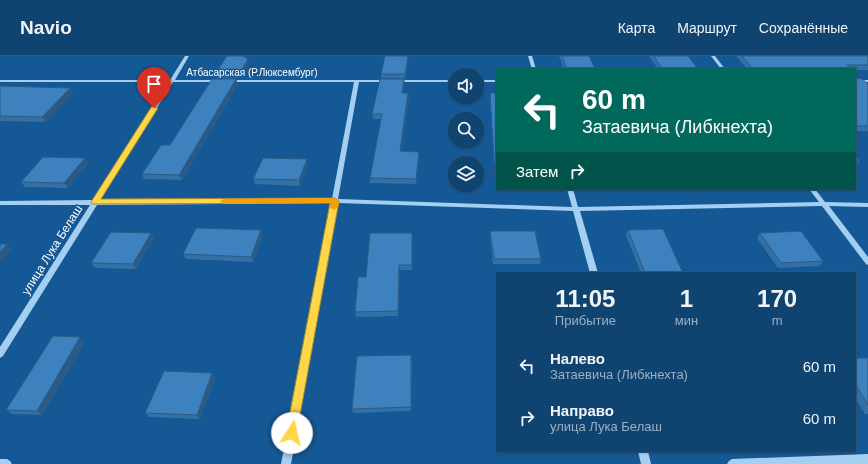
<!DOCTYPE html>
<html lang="ru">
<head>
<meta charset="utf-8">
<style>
  :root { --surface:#0f4370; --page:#184a75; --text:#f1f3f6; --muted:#9bb0c3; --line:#2f5c83 }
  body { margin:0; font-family:Helvetica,sans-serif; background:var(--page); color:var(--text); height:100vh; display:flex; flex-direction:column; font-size:15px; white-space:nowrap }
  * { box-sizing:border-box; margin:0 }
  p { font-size:13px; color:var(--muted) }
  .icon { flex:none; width:22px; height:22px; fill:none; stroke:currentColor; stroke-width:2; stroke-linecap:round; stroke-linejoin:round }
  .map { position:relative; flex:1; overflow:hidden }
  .side { position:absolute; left:496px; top:216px; width:360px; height:180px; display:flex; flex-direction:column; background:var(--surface); border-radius:0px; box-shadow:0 1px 3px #0004,0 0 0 1px var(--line) }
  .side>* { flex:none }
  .guide { position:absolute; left:496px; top:12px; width:360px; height:122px; border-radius:0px; box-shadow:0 1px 3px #0004,0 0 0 1px var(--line); background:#00695c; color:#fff; overflow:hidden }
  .tools { position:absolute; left:448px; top:12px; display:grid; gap:8px }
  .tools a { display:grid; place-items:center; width:36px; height:36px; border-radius:50%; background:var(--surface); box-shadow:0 1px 3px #0004,0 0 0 1px var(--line); font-size:20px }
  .pin { position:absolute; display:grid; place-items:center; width:34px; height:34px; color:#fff; margin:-41px -17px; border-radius:50% 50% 50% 0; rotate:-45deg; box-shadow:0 0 4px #0007 }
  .pin .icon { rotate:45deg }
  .me { position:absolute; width:44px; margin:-22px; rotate:10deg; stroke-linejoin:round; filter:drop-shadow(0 0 3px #0008) }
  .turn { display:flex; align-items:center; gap:14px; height:84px; padding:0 20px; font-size:18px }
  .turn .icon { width:52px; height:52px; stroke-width:2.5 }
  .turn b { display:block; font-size:28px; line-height:34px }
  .then { display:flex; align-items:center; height:38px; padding:0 20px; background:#0003; gap:8px; font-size:15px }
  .eta { display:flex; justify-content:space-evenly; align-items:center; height:68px; text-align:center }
  .eta b { font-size:24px; font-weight:600; line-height:28px }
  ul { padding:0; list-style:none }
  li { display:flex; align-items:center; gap:12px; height:52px; padding:0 20px }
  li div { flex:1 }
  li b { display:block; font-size:15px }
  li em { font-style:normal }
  header { display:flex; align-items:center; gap:24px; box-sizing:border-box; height:56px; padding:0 20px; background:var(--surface); border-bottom:1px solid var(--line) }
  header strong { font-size:19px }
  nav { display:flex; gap:22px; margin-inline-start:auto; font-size:14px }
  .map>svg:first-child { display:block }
</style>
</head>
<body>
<header>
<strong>Navio</strong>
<nav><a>Карта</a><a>Маршрут</a><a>Сохранённые</a></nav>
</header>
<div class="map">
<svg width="868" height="408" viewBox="0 0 868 408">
  <rect width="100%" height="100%" fill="#145996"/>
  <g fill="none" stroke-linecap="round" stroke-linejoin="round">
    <!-- minor -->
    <g fill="#a4cff2" fill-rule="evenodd">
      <path d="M185,0H189L175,24H455V26H359L338,143L572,151L567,133H573L578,151L819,146L809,133H815L825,146L868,147V151L829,150L868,201V209L866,208L822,150L580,155L598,217H590L573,155L338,147L291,408H281L331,147L97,149L3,300L0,302V291L90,149H0V145L93,144L168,26H0V24H170ZM173,26H354L332,143L100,144Z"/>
      <polygon points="528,0 532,0 536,13 532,13"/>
      <polygon points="711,0 715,0 725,13 721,13"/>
      <rect x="477" y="24" width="20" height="2"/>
      <rect x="855" y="24" width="13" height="2"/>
      <polygon points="638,395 648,395 651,408 641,408"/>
      <polygon points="868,398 868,408 727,408 729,405 732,403"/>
      <polygon points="0,403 7,403 10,405 12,408 0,408"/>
    </g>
  </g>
  <!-- wall -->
  <g fill="#3470a3">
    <polygon points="385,0 409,0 405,22 381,22 381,18"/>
    <polygon points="559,0 589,0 595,13 564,13"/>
    <polygon points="649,0 688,0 698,13 658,13"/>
    <polygon points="736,0 868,0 868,14 855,14 855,13 747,13"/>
    <polygon points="248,3 249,8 241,22 217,22 215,18"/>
    <polygon points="855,16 857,22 868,28 868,75 855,75"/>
    <polygon points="236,23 238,28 182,124 144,123 142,118"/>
    <polygon points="405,28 403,37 408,37 409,42 401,95 419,96 419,101 416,128 370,127 370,122 381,63 373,63 372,58"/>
    <polygon points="0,30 70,32 73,37 45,66 0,65"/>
    <polygon points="490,37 497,37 497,126 495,126 490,42"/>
    <polygon points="855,99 860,105 856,110 855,110"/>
    <polygon points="85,102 88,107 68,132 25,131 21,126"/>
    <polygon points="308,108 300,130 255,128 253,123"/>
    <polygon points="628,174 683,217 641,217 626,179"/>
    <polygon points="490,175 541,203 540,208 493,208 490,180"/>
    <polygon points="151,177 154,182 136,213 95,212 91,207"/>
    <polygon points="412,177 412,214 400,214 398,260 356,261 355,256 366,221"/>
    <polygon points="760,177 823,205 819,210 778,212 757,182"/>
    <polygon points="263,179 253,206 186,203 183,198"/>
    <polygon points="85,286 42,359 12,358 6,354"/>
    <polygon points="855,302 868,302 868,358 865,358 855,342"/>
    <polygon points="412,304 411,355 353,357 352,353"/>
    <polygon points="212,317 215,322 200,363 149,361 145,357"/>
  </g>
  <!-- shaded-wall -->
  <g fill="#2b5b85">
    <polygon points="408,0 409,0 405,22 405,18"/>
    <polygon points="248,3 249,8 241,22 239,18"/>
    <polygon points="236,23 238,28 182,124 179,119"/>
    <polygon points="404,23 405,28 402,42 402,37"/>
    <polygon points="70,32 73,37 45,66 42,61"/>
    <polygon points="408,37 409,42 400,100 400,95"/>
    <polygon points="419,96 419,101 416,128 416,123"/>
    <polygon points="85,102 88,107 68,132 64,127"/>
    <polygon points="307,103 308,108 300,130 299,124"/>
    <polygon points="261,174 263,179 253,206 251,201"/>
    <polygon points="151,177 154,182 136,213 133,208"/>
    <polygon points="7,188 12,193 0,207 0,197"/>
    <polygon points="399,209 400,214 398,260 398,255"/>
    <polygon points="80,281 85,286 42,359 37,355"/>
    <polygon points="212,317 215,322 200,363 197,359"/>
  </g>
  <!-- building -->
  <g fill="#3d82be" stroke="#2b5b85">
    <polygon points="227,0 243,0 248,3 239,18 215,18"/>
    <polygon points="385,0 408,0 405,18 381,18"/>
    <polygon points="562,0 589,0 595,13 567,13"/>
    <polygon points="654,0 688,0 698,13 662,13"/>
    <polygon points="742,0 868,0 868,9 847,9 851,13 753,13"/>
    <polygon points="855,16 857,18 857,22 862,23 868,28 868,70 855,70"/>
    <polygon points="212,23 236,23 179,119 142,118 161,89 170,89"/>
    <polygon points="380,23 404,23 402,37 408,37 400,95 419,96 416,123 370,122 382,58 372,58"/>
    <polygon points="0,30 70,32 42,61 0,60"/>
    <polygon points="490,37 497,37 497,121 495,121"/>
    <polygon points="855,99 860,105 855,105"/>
    <polygon points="43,101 85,102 64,127 21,126"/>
    <polygon points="263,102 307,103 299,124 253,123"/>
    <polygon points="196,172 261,174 251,201 183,198"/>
    <polygon points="663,173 683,217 645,217 628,174"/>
    <polygon points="490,175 535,175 541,203 494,203"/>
    <polygon points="801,175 823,205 781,207 760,177"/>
    <polygon points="111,176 151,177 133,208 91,207"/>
    <polygon points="370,177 412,177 412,209 399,209 398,255 355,256 358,221 366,221"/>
    <polygon points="0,188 7,188 0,197"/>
    <polygon points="53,280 80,281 37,355 6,354"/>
    <polygon points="411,299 411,351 352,353 357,300"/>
    <polygon points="855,302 868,302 868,349 855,328"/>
    <polygon points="164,315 212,317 197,359 145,357"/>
  </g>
  <!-- route -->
  <polygon fill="#ffd54a" stroke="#a68a30" points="152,50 158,52 101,143 335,142 339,145 296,381 292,383 288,381 286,377 330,147 92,148 91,146"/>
  <!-- slow -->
  <polygon fill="#f59e0b" points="335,142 339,145 338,151 334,154 329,151 330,147 224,148 220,145 224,143"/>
  <g text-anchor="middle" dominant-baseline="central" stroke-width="3" stroke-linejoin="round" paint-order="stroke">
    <!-- far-street labels -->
    <g font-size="10" fill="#fff" stroke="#145996">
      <text x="252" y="16">Атбасарская (Р.Люксембург)</text>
    </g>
    <!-- street labels -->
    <g font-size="12" fill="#fff" stroke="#145996">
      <text transform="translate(52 194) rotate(-58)">улица Лука Белаш</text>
    </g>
  </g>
</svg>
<div class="tools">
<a><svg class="icon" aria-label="sound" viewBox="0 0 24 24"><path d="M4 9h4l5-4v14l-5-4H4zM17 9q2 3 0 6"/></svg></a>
<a><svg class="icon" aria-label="search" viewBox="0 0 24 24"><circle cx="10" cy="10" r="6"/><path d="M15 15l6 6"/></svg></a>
<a><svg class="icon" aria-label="layers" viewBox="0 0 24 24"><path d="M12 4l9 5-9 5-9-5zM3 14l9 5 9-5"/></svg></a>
</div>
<div class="pin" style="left:154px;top:52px;background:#d93025"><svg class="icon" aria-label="arrive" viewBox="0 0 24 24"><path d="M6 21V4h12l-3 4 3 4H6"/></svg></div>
<svg class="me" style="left:292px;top:377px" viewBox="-20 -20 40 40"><circle r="19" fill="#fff"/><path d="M0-13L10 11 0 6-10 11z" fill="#ffd54a"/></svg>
<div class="guide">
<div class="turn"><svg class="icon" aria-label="left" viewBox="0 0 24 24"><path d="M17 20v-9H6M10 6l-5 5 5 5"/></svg><div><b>60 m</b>Затаевича (Либкнехта)</div></div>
<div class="then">Затем<svg class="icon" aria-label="right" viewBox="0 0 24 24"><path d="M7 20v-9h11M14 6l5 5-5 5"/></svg></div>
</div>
<section class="side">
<div class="eta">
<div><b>11:05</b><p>Прибытие</p></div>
<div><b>1</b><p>мин</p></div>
<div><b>170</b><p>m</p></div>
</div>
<ul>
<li><svg class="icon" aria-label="left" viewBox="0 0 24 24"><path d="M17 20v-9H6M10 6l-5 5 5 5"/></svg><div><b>Налево</b><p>Затаевича (Либкнехта)</p></div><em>60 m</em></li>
<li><svg class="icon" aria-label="right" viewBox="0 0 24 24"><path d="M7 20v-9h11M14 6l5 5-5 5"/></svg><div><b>Направо</b><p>улица Лука Белаш</p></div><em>60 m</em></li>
</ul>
</section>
</div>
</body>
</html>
